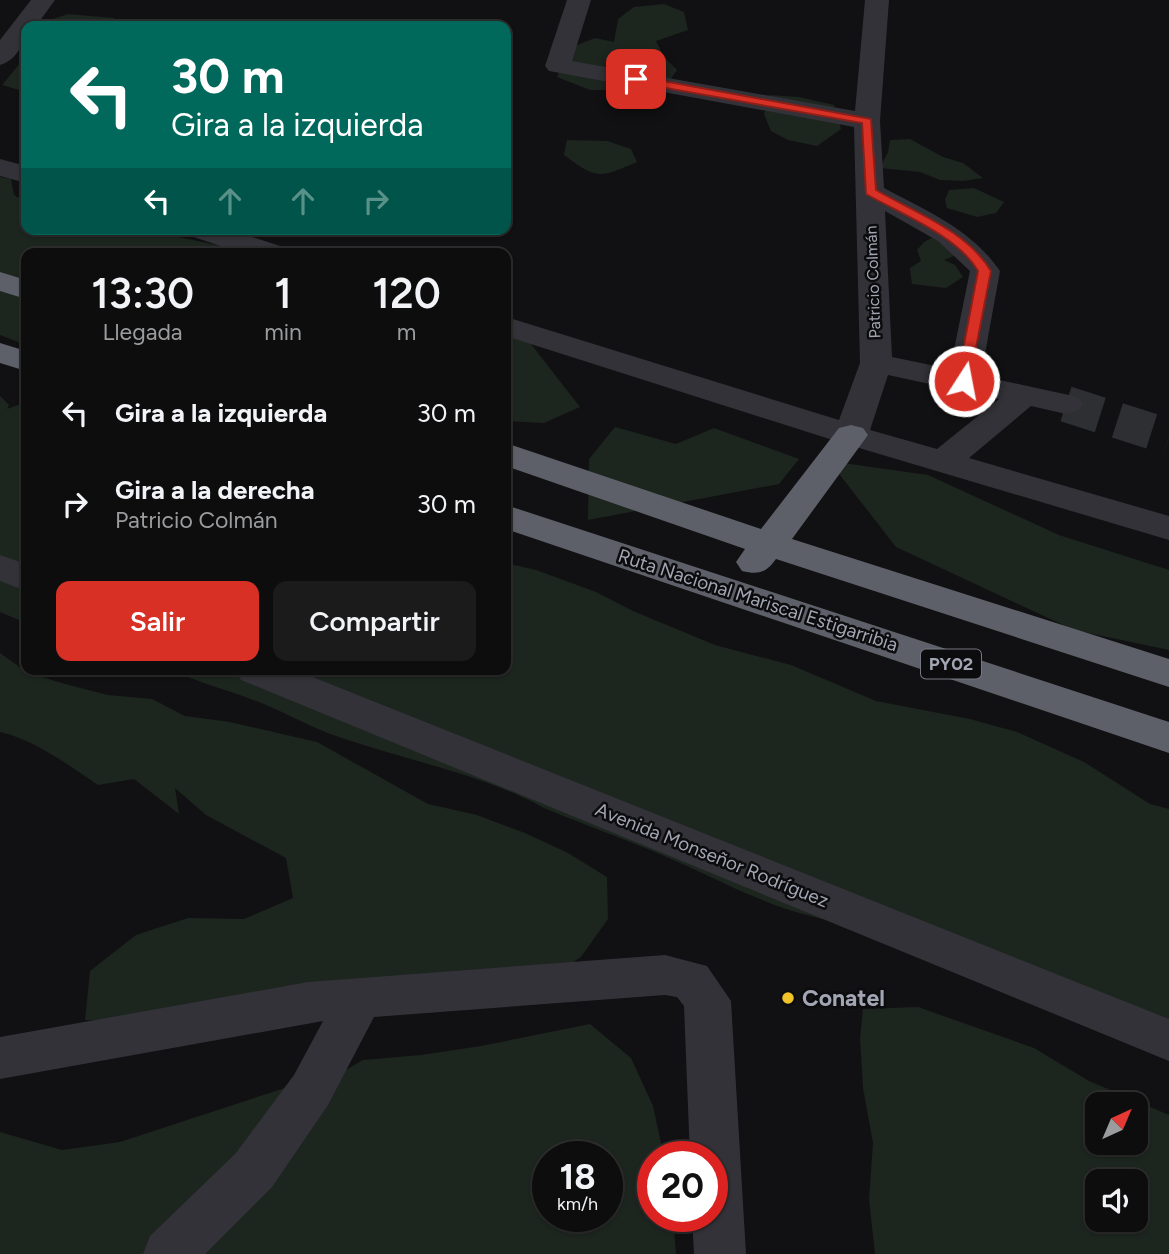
<!DOCTYPE html>
<html lang="es">
<head>
<meta charset="utf-8">
<style>
  :root { --surface:#0d0d0e; --page:#1b1b1c; --text:#f1f3f6; --muted:#9a9c9e; --line:#2d2d2e; --accent:#d93025 }
  body { margin:0; font-family:Figtree,sans-serif; background:var(--page); color:var(--text); height:100vh; display:flex; flex-direction:column; font-size:26px; white-space:nowrap }
  * { box-sizing:border-box; margin:0 }
  p { font-size:23px; color:var(--muted) }
  .icon { flex:none; width:38px; height:38px; fill:none; stroke:currentColor; stroke-width:2; stroke-linecap:round; stroke-linejoin:round }
  .map { position:relative; flex:1; overflow:hidden }
  .panel { position:absolute; left:21px; top:248px; width:490px; height:427px; display:flex; flex-direction:column; background:var(--surface); border-radius:14px; box-shadow:0 2px 5px #0004,0 0 0 2px var(--line) }
  .panel>* { flex:none }
  .hud { position:absolute; left:21px; top:21px; width:490px; height:214px; border-radius:14px; box-shadow:0 2px 5px #0004,0 0 0 2px var(--line); background:#00695c; color:#fff; overflow:hidden }
  .needle { width:46px; rotate:44deg }
  .buttons { position:absolute; left:1085px; top:1092px; display:grid; gap:14px }
  .buttons a { display:grid; place-items:center; width:63px; height:63px; border-radius:14px; background:var(--surface); box-shadow:0 2px 5px #0004,0 0 0 2px var(--line); font-size:35px }
  .speed { position:absolute; left:532px; top:1141px; display:flex; gap:14px; font-size:35px; font-weight:700; text-align:center }
  .speed>* { display:grid; place-content:center; width:91px; height:91px; border-radius:50%; background:var(--surface); box-shadow:0 2px 5px #0004,0 0 0 2px var(--line); line-height:1 }
  .speed small { font-size:18px; font-weight:400 }
  .speed .limit { border:10px solid #d22; background:#fff; color:#111 }
  .pin { position:absolute; display:grid; place-items:center; width:60px; height:60px; color:#fff; margin:-30px; border-radius:14px; box-shadow:0 4px 10px #0006 }
  .me { position:absolute; width:77px; margin:-38px; rotate:11deg; stroke-linejoin:round; filter:drop-shadow(0 0 5px #0008) }
  .turn { display:flex; align-items:center; gap:24px; height:147px; padding:0 35px; font-size:32px }
  .turn .icon { width:91px; height:91px; stroke-width:2.5 }
  .turn b { display:block; font-size:49px; line-height:60px }
  .lanes { display:flex; align-items:center; height:66px; padding:0 35px; background:#0003; justify-content:center; gap:35px; direction:ltr }
  .lanes .off { opacity:.35 }
  .eta { display:flex; justify-content:space-evenly; align-items:center; height:119px; text-align:center }
  .eta b { font-size:42px; font-weight:600; line-height:49px }
  .cta { display:flex; gap:14px; margin-top:auto; padding:14px 35px }
  .cta a { flex:1; height:80px; border-radius:14px; background:var(--accent); color:#fff; font-size:28px; font-weight:600; line-height:80px; text-align:center }
  .cta a+a { background:var(--page); color:var(--text) }
  ul { padding:0; list-style:none }
  li { display:flex; align-items:center; gap:21px; height:91px; padding:0 35px }
  li div { flex:1 }
  li b { display:block; font-size:26px }
  li em { font-style:normal }
  .map>svg:first-child { display:block }
</style>
</head>
<body>
<div class="map">
<svg width="1169" height="1254" viewBox="0 0 1169 1254">
  <rect width="100%" height="100%" fill="#111113"/>
  <!-- green -->
  <g fill="#1d251f" fill-rule="evenodd">
    <polygon points="664,4 684,12 688,30 656,41 664,57 677,70 663,90 590,90 557,77 570,48 595,38 614,42 618,19 634,7"/>
    <polygon points="68,14 114,18 117,26 41,26 44,22"/>
    <polygon points="26,56 26,92 2,85"/>
    <polygon points="769,95 799,97 834,105 841,129 817,146 788,140 771,131 764,114"/>
    <polygon points="910,139 943,157 963,163 983,178 963,181 940,180 920,172 880,168 888,152 890,140"/>
    <path d="M567,140L607,141L631,149L637,162C600,178 597,180 564,155Z"/>
    <polygon points="0,177 11,179 14,195 26,202 26,229 145,230 236,249 236,254 26,254 26,345 0,335"/>
    <polygon points="974,188 1004,202 996,213 977,217 947,208 945,200 949,190"/>
    <polygon points="935,236 959,254 944,260 955,265 963,277 946,288 912,284 910,268 921,261 917,250 924,242"/>
    <polygon points="506,312 580,407 544,423 506,421"/>
    <polygon points="0,396 9,405 7,409 26,402 26,623 0,612"/>
    <polygon points="615,427 676,444 714,428 799,459 779,484 588,520 589,459"/>
    <polygon points="829,461 928,475 1059,535 1169,570 1169,650 1074,630 896,547"/>
    <path d="M506,563L536,570L596,592L633,611L715,645L791,665L876,701L970,719L1017,732L1084,762L1150,804L1169,809V1053L1010,996L845,923C783,914 744,892 689,867C642,845 592,828 544,808C480,773 407,761 339,737C314,729 290,715 266,705C235,692 202,684 171,670H506Z"/>
    <path d="M0,653L28,673L69,685L108,695L152,699L185,716L230,722L317,742L428,804L477,815L525,833L568,853L607,877L608,919L581,957L536,986L137,1023L85,1020L90,971L136,935L188,918L244,919L293,898L286,858L206,815L175,788L179,814L134,779L98,785C68,765 35,740 0,732Z"/>
    <path d="M918,1007L1034,1048L1089,1081L1169,1115V1254H875L869,1199L873,1143L863,1088L860,1038L863,1009ZM1097,1104H1136V1143H1097ZM1097,1181H1136V1220H1097Z"/>
    <path d="M590,1024L631,1058L653,1106L664,1157H653V1216H673L676,1254H0V1132L62,1150L120,1142L294,1085L311,1090L363,1060L421,1055L481,1046ZM548,1157H607V1216H548Z"/>
  </g>
  <g fill="none" stroke-linecap="round" stroke-linejoin="round">
    <!-- minor-tunnel -->
    <polyline stroke="#2e2f33" stroke-width="36" stroke-dasharray="36 18" stroke-linecap="butt" points="1066,404 1169,437"/>
    <!-- minor -->
    <g fill="#323238" fill-rule="evenodd">
      <path d="M31,0H55L36,26H26C26,42 16,61 0,65V40Z"/>
      <path d="M567,0H591L572,61L855,111L865,0H889L880,121L884,188C927,211 971,229 1000,271L981,376L1078,397L1083,404L1078,411L1066,414L1031,406L969,458L1169,516V540L839,442L506,336V317L839,420L860,363L854,127L549,71L545,66ZM885,211L938,241L970,271L950,369L892,357ZM888,375L999,399L937,449L870,430Z"/>
      <polygon points="0,159 26,166 26,183 0,176"/>
      <polygon points="183,229 228,229 286,248 290,254 244,254 188,235"/>
      <polygon points="0,555 26,564 26,591 0,581"/>
      <polygon points="235,670 295,670 1169,1019 1169,1061 241,680"/>
      <polygon points="665,955 707,966 731,1001 746,1254 694,1254 692,1216 712,1216 712,1157 690,1157 684,1006 677,997 665,995 374,1017 328,1105 272,1187 205,1254 143,1254 150,1236 236,1153 294,1075 323,1021 0,1079 0,1037 308,982"/>
    </g>
    <!-- highway -->
    <g fill="#5e6069" fill-rule="evenodd">
      <polygon points="0,272 26,280 26,299 0,291"/>
      <polygon points="0,343 26,351 26,371 0,363"/>
      <path d="M851,425L863,428L868,435L792,539L1169,659V687L776,559C766,573 758,575 742,571L736,562L745,549L506,466V443L761,529L839,428Z"/>
      <polygon points="506,505 1169,722 1169,753 506,529"/>
    </g>
  </g>
  <!-- route -->
  <path fill="#d93025" stroke="#8d1f18" stroke-width="2" d="M636,76L871,119L876,190C916,213 967,231 991,271L969,384L964,385L957,381L978,271C958,236 901,214 866,194L862,123L632,82V77Z"/>
  <!-- markers -->
  <circle fill="#f1c32a" stroke="#0c0c0e" stroke-width="2.5" cx="788" cy="998" r="7"/>
  <g text-anchor="middle" dominant-baseline="central" stroke-width="5" stroke-linejoin="round" paint-order="stroke">
    <!-- far-street labels -->
    <g font-size="16" fill="#a2a6b3" stroke="#0c0c0e">
      <text transform="translate(873 282) rotate(-92)">Patricio Colmán</text>
    </g>
    <!-- shield labels -->
    <rect fill="#0c0c0e" stroke="#757882" stroke-width="2" x="921" y="649.5" width="60" height="29" rx="5"/>
    <g font-size="18" font-weight="bold" fill="#a2a6b3">
      <text x="951" y="664">PY02</text>
    </g>
    <!-- street labels -->
    <g font-size="19" fill="#a2a6b3" stroke="#0c0c0e">
      <text transform="translate(758 600) rotate(18)">Ruta Nacional Mariscal Estigarribia</text>
      <text transform="translate(712 855) rotate(22)">Avenida Monseñor Rodríguez</text>
    </g>
    <!-- near-poi labels -->
    <g font-size="23" font-weight="bold" fill="#a2a6b3" stroke="#0c0c0e" text-anchor="start">
      <text x="802" y="998">Conatel</text>
    </g>
  </g>
</svg>
<div class="buttons">
<a><svg class="needle" viewBox="-14 -14 28 28"><path d="M0-13l5 13h-10z" fill="#e53935"/><path d="M0 13l5-13h-10z" fill="#9a9c9e"/></svg></a>
<a><svg class="icon" aria-label="sound" viewBox="0 0 24 24"><path d="M4 9h4l5-4v14l-5-4H4zM17 9q2 3 0 6"/></svg></a>
</div>
<div class="speed"><div>18<small>km/h</small></div><div class="limit">20</div></div>
<div class="pin" style="left:636px;top:79px;background:#d93025"><svg class="icon" aria-label="arrive" viewBox="0 0 24 24"><path d="M6 21V4h12l-3 4 3 4H6"/></svg></div>
<svg class="me" style="left:964px;top:381px" viewBox="-20 -20 40 40"><circle r="17" fill="#d93025" stroke="#fff" stroke-width="3"/><path d="M0-11L8 9 0 5-8 9z" fill="#fff"/></svg>
<div class="hud">
<div class="turn"><svg class="icon" aria-label="left" viewBox="0 0 24 24"><path d="M17 20v-9H6M10 6l-5 5 5 5"/></svg><div><b>30 m</b>Gira a la izquierda</div></div>
<div class="lanes"><svg class="icon" aria-label="left" viewBox="0 0 24 24"><path d="M17 20v-9H6M10 6l-5 5 5 5"/></svg><svg class="icon off" aria-label="ahead" viewBox="0 0 24 24"><path d="M12 20V5M6 11l6-6 6 6"/></svg><svg class="icon off" aria-label="ahead" viewBox="0 0 24 24"><path d="M12 20V5M6 11l6-6 6 6"/></svg><svg class="icon off" aria-label="right" viewBox="0 0 24 24"><path d="M7 20v-9h11M14 6l5 5-5 5"/></svg></div>
</div>
<section class="panel">
<div class="eta">
<div><b>13:30</b><p>Llegada</p></div>
<div><b>1</b><p>min</p></div>
<div><b>120</b><p>m</p></div>
</div>
<ul>
<li><svg class="icon" aria-label="left" viewBox="0 0 24 24"><path d="M17 20v-9H6M10 6l-5 5 5 5"/></svg><div><b>Gira a la izquierda</b></div><em>30 m</em></li>
<li><svg class="icon" aria-label="right" viewBox="0 0 24 24"><path d="M7 20v-9h11M14 6l5 5-5 5"/></svg><div><b>Gira a la derecha</b><p>Patricio Colmán</p></div><em>30 m</em></li>
</ul>
<div class="cta"><a>Salir</a><a>Compartir</a></div>
</section>
</div>
</body>
</html>
